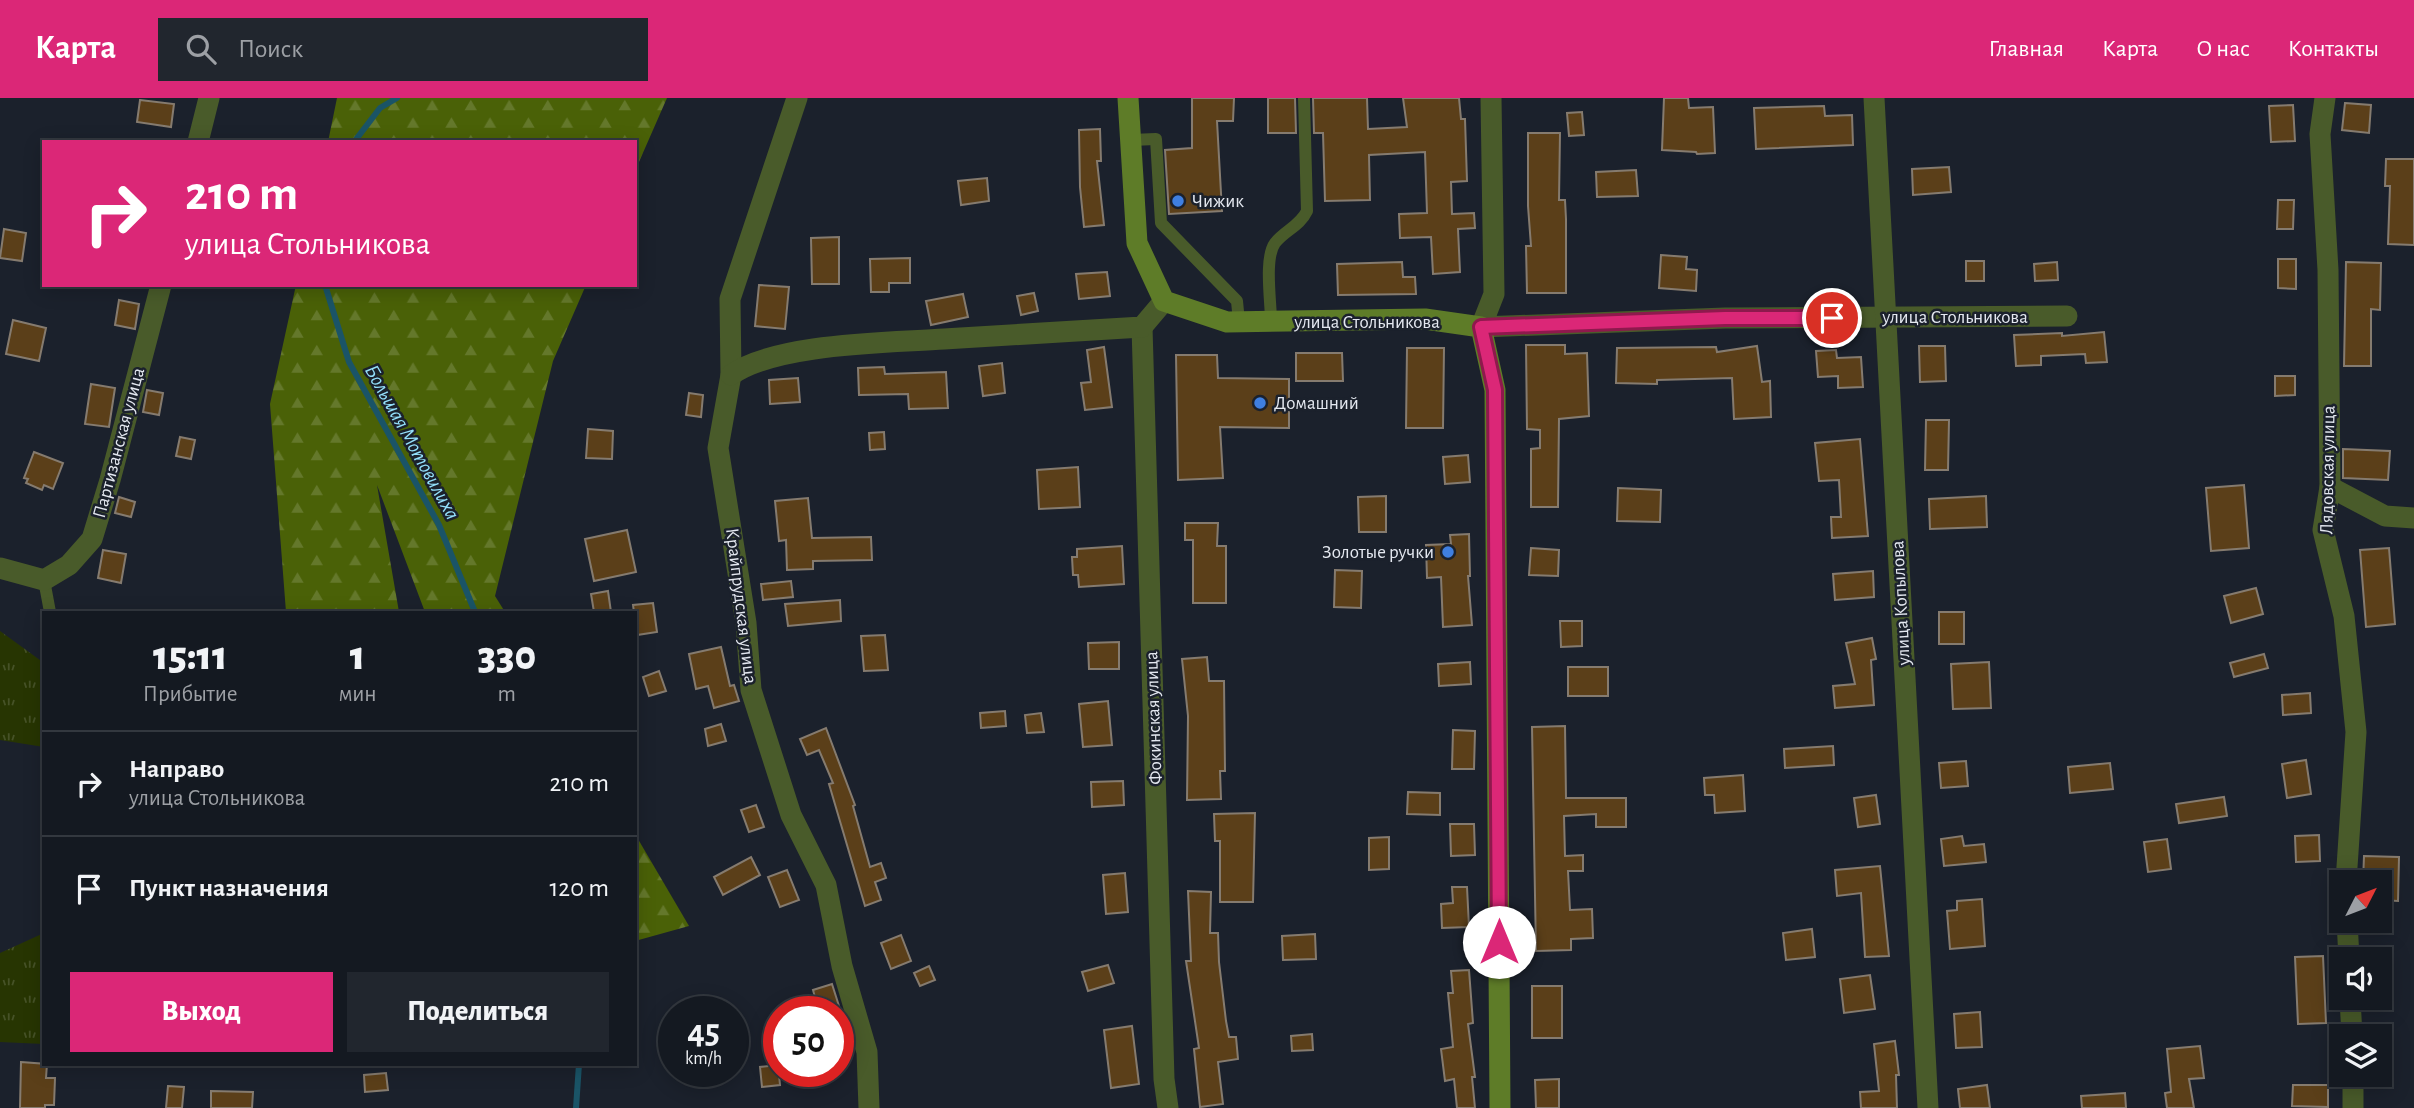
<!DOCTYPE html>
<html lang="ru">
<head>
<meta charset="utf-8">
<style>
  :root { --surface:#141921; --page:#21262e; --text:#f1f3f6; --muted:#9da0a5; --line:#33383f; --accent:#db2777 }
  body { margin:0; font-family:"Alegreya Sans",sans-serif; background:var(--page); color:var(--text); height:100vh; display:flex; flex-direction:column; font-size:26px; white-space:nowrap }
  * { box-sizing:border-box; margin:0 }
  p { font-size:23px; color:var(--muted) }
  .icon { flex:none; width:38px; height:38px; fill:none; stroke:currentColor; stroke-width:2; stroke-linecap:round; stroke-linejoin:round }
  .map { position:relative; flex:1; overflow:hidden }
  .panel { position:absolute; left:42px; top:513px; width:595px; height:455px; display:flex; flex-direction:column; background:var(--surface); border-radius:0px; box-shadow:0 4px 18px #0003,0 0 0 2px var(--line) }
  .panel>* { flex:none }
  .guide { position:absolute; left:42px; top:42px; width:595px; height:147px; border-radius:0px; box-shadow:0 4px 18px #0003,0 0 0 2px var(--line); background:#db2777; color:#fff; overflow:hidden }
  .needle { width:46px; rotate:48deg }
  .tools { position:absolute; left:2329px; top:772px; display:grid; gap:14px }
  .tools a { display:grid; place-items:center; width:63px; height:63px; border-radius:0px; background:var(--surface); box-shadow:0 4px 18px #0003,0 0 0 2px var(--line); font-size:35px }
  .speed { position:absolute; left:658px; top:898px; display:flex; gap:14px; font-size:35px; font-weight:700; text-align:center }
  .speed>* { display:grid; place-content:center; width:91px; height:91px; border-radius:50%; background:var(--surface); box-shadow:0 4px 18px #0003,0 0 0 2px var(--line); line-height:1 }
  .speed small { font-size:18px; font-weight:400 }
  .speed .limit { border:10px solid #d22; background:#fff; color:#111 }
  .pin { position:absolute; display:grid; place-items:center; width:60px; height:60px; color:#fff; margin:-30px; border:4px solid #fff; border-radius:50%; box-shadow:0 2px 7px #0007 }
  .me { position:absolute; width:77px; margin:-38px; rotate:0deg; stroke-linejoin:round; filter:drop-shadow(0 0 5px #0008) }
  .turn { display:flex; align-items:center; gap:24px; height:147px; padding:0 28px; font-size:32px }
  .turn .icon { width:91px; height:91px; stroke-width:2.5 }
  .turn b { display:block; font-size:49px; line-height:60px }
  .eta { display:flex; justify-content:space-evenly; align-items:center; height:119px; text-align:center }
  .eta b { font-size:42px; font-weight:800; line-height:49px }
  .cta { display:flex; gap:14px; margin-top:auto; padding:14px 28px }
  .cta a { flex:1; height:80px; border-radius:0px; background:var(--accent); color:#fff; font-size:28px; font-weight:800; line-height:80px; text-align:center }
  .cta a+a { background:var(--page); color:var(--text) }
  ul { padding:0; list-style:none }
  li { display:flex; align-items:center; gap:21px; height:105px; padding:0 28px; border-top:2px solid var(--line) }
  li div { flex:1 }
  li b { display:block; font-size:26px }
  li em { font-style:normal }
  header { display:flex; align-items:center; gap:42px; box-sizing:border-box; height:98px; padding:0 35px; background:var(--accent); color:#fff }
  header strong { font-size:33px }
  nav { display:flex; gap:38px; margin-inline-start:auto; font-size:24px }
  .search { width:490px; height:63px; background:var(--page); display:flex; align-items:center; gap:18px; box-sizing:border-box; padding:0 24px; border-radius:0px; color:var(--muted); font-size:26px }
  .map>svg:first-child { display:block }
</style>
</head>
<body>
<header>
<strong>Карта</strong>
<div class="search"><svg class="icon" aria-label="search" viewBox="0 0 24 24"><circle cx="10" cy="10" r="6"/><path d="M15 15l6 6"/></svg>Поиск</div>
<nav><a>Главная</a><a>Карта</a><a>О нас</a><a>Контакты</a></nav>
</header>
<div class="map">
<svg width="2414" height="1010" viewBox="0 0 2414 1010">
  <defs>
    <pattern id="grass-tufts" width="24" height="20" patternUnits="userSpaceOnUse" patternTransform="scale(1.75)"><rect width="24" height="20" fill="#273502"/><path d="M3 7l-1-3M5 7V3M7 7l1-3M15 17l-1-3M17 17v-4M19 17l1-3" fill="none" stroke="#465227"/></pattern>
    <pattern id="forest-firs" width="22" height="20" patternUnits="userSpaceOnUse" patternTransform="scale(1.75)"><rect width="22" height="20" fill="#4a6107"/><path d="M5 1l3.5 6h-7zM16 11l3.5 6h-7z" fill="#64782b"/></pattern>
  </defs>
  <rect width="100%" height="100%" fill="#1b212c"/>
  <!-- grass -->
  <g fill="url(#grass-tufts)">
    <polygon points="0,533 44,565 44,649 0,642"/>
    <polygon points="44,835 44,946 0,944 0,855"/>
  </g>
  <!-- forest -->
  <g fill="url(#forest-firs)">
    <polygon points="337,0 667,0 635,73 635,44 328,44"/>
    <polygon points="296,187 586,187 553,263 495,498 505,514 425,514 377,387 399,514 286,514 270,306"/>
    <polygon points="635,736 689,828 635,843"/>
  </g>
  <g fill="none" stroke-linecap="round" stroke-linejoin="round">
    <!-- stream -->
    <g stroke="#1a5467" stroke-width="6">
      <polyline points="354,44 380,10 397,0"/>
      <polyline points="325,187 349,264 439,427 475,514"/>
      <polyline points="576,1010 579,966"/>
    </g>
  </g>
  <!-- building -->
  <g fill="#5b3f19" stroke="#857b6f" stroke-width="2">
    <polygon points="1192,0 1234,0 1233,23 1217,23 1222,113 1169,116 1165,52 1192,50"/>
    <polygon points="1268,0 1295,0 1296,35 1268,35"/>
    <polygon points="1313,0 1367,0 1368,31 1407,29 1403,0 1459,0 1461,21 1465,21 1467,83 1451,84 1452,116 1474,115 1475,130 1458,131 1460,174 1433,176 1431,139 1400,140 1399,116 1427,115 1425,54 1369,57 1370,102 1325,103 1323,35 1314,35"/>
    <polygon points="1664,0 1688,0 1689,10 1713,9 1715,55 1697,56 1696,54 1662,52"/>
    <polygon points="140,2 174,6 171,29 137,24"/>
    <polygon points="2345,5 2371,7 2369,35 2342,32"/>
    <polygon points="2293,7 2295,43 2271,44 2269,8"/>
    <polygon points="1824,8 1825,18 1852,17 1853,47 1756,51 1754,10"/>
    <polygon points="1582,14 1584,37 1569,38 1567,15"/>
    <polygon points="1100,31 1101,63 1097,63 1104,127 1084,129 1080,89 1079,32"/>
    <polygon points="1528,35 1560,35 1559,102 1565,102 1566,121 1566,195 1527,195 1526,148 1531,148 1528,108"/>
    <polygon points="2386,61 2414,61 2414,147 2388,146 2390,88 2385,88"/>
    <polygon points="1949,69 1951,94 1913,97 1912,71"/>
    <polygon points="1636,72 1638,98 1597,99 1596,74"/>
    <polygon points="987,80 989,103 961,107 958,83"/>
    <polygon points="2278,102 2294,102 2293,131 2277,131"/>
    <polygon points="4,131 26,135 22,163 0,160"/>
    <polygon points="839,139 839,186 812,186 811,140"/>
    <polygon points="1661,157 1687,159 1686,171 1697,172 1696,193 1659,190"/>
    <polygon points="910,160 910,185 889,185 889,194 871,194 870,161"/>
    <polygon points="2278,161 2296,161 2296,191 2278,190"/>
    <rect x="1966" y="163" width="18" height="20"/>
    <polygon points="1402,164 1403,179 1415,179 1416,196 1338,197 1337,166"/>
    <polygon points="2057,164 2058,182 2035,183 2034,166"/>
    <polygon points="2346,164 2381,165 2380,212 2371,211 2371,268 2344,268"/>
    <polygon points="1107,174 1110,198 1079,201 1076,176"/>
    <polygon points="759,187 789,189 785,231 755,228"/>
    <polygon points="1034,195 1038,213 1021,217 1017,198"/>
    <polygon points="963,196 968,219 931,227 926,203"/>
    <polygon points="119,202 139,206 135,231 115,227"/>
    <polygon points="13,222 46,230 39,263 6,256"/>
    <polygon points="2104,234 2107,264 2086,265 2085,256 2041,258 2041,267 2016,268 2014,237 2062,235 2062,238"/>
    <polygon points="1526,247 1565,247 1565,256 1587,255 1589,318 1559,321 1558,409 1531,409 1531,351 1540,350 1540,332 1527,331"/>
    <polygon points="1757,248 1762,284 1770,283 1771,319 1734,321 1732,280 1657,282 1657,286 1616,285 1617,250 1716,249 1717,254"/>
    <polygon points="1919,248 1945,248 1946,283 1920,284"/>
    <polygon points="1104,249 1112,309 1085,312 1081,285 1091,284 1087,252"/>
    <polygon points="1407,250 1444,250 1443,330 1406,330"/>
    <polygon points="1836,252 1837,260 1861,259 1863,289 1838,290 1838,278 1818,279 1816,253"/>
    <polygon points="1296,255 1342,255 1343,283 1296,283"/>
    <polygon points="1176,257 1217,257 1218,280 1289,281 1289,330 1220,329 1223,380 1178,382"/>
    <polygon points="1002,265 1005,295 983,298 979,268"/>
    <polygon points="884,269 885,276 946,274 948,310 909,311 908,296 859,297 858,270"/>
    <polygon points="2275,278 2295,278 2295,297 2275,298"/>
    <polygon points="798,280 800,304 770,306 769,282"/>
    <polygon points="91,286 115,290 109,329 85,326"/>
    <polygon points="147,292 163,295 159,317 143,314"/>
    <polygon points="689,295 703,297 701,319 686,317"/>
    <polygon points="1926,322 1949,322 1948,372 1925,372"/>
    <polygon points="588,331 613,333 612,361 586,360"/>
    <polygon points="884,334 885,351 870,352 869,335"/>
    <polygon points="180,339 195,342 191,361 176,358"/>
    <polygon points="1860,341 1868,438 1832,440 1831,419 1841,419 1839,382 1819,383 1815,345"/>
    <polygon points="2343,351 2390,353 2388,382 2343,380"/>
    <polygon points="34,354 63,365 53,391 44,387 42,392 26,385 28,381 24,380"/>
    <polygon points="1468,357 1470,384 1445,386 1443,359"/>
    <polygon points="1078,369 1080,409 1039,411 1037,372"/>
    <polygon points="2244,387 2249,450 2211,453 2206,390"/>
    <polygon points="1618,390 1661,392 1660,424 1617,423"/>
    <polygon points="1386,398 1386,434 1359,434 1358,399"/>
    <polygon points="1986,398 1987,429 1930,431 1929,401"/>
    <polygon points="119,399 135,404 131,419 115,415"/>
    <polygon points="808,400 812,440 871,439 872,462 813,463 813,471 787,472 786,442 779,443 775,403"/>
    <polygon points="1185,425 1218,425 1217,448 1226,448 1226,505 1193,505 1193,442 1185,442"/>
    <polygon points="627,432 636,474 594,483 585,441"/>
    <polygon points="1469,436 1470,478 1468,478 1472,527 1443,529 1441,479 1427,480 1426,447 1451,446 1450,437"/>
    <polygon points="1122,448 1124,486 1079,489 1078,477 1073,477 1072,459 1077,459 1077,451"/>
    <polygon points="1531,450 1559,452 1558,478 1529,477"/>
    <polygon points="2389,450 2395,526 2366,529 2360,452"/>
    <polygon points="103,452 126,456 121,485 98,480"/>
    <polygon points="1335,472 1362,473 1361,510 1334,509"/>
    <polygon points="1873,473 1874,499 1835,502 1833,476"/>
    <polygon points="791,483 793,499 763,502 761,486"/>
    <polygon points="2256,490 2263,516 2231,525 2224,498"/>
    <polygon points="608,493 611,514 594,514 591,496"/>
    <polygon points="840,502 841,523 788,528 785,506"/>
    <polygon points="653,505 657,534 637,537 633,507"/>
    <rect x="1939" y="514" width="25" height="32"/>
    <polygon points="1560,523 1582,523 1582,548 1561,549"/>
    <polygon points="885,537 888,572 864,573 861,538"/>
    <polygon points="1872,540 1876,561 1871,562 1874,607 1835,610 1833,588 1855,586 1846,545"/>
    <polygon points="1119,544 1119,571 1089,571 1088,545"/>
    <polygon points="721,549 730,588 734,587 739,603 714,610 708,588 696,591 689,556"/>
    <polygon points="2264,556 2268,570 2234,579 2230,565"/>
    <polygon points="1207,559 1209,583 1224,583 1225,673 1220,673 1221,701 1187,702 1188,618 1182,561"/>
    <polygon points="1470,564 1471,586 1439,588 1438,566"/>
    <polygon points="1989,564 1991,610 1953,611 1951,566"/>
    <rect x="1568" y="569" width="40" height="29"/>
    <polygon points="659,573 666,593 649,598 643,579"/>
    <polygon points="2310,595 2311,615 2283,617 2282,597"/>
    <polygon points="1108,603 1112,647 1083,649 1079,606"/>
    <polygon points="1005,613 1006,628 981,630 980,615"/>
    <polygon points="1041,615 1044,634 1027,635 1025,617"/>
    <polygon points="721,626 726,643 708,648 705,631"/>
    <polygon points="1565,628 1566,700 1626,700 1626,729 1596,729 1596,716 1564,718 1565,758 1583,757 1583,773 1568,773 1570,812 1592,811 1593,840 1571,841 1571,852 1536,853 1532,629"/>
    <polygon points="826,630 855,707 853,708 870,769 881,765 886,780 875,784 881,802 865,808 829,686 833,685 819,652 807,657 800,641"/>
    <polygon points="1453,632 1475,633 1474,671 1452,671"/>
    <polygon points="1833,648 1834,667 1785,670 1784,651"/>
    <polygon points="2306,662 2311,696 2287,700 2282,666"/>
    <polygon points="1966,663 1968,688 1941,690 1939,665"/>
    <polygon points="2110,665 2113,691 2070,695 2068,669"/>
    <polygon points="1743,677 1745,713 1715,715 1714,697 1705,697 1704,680"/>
    <polygon points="1123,683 1124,707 1092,709 1091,684"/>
    <polygon points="1408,694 1440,695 1440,717 1407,716"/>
    <polygon points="1876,697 1880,726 1858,729 1854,700"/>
    <polygon points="2224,699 2227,718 2179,725 2176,706"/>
    <polygon points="756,707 764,729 749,734 741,712"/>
    <polygon points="1255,715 1253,804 1220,804 1220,743 1215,743 1214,716"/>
    <polygon points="1450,726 1474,726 1475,757 1451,758"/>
    <polygon points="2319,737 2320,763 2296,764 2295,738"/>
    <polygon points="1962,738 1964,748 1984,746 1986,764 1944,768 1941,741"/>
    <polygon points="1389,739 1389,771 1369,772 1369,740"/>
    <polygon points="2167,741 2171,771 2148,774 2144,744"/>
    <polygon points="2364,758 2399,759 2398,803 2380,802 2380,784 2363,784"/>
    <polygon points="751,759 760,777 723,797 714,779"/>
    <polygon points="1880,768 1889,858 1865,859 1861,795 1837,798 1835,772"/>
    <polygon points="787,772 799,802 780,809 768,779"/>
    <polygon points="1125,775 1128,814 1106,816 1103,777"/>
    <polygon points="1452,789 1467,789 1469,829 1442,830 1441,806 1453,805"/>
    <polygon points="1188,793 1211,794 1210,835 1218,835 1219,864 1226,923 1229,939 1236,939 1238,961 1218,964 1223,1006 1200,1009 1194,951 1199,950 1186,863 1191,863"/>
    <polygon points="1982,801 1985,848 1950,851 1947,813 1957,812 1957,803"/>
    <polygon points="1812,831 1815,859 1786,862 1783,835"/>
    <polygon points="1315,836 1316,861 1283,862 1282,838"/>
    <polygon points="901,837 911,863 891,871 881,845"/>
    <polygon points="2323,858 2326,925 2298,926 2295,859"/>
    <polygon points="1108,867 1114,885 1088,893 1082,874"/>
    <polygon points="929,868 935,882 920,888 914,875"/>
    <polygon points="1469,872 1473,925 1468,926 1475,979 1472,979 1475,1010 1457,1010 1454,981 1445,983 1441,951 1453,949 1448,895 1453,895 1451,873"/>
    <polygon points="1870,877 1875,911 1844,915 1840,881"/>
    <polygon points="832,886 839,908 819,914 813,892"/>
    <rect x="1532" y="888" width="30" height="52"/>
    <polygon points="1980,914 1982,949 1956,950 1954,916"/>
    <polygon points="1132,928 1139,986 1111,990 1104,932"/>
    <polygon points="1312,936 1313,952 1292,953 1291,938"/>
    <polygon points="1895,943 1899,977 1896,977 1897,1010 1861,1010 1860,994 1879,993 1874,946"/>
    <polygon points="2200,948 2204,980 2189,981 2194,1010 2167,1010 2165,995 2171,994 2167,951"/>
    <polygon points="21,964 47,966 46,980 55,980 54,1007 45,1007 45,1010 20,1010"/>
    <polygon points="778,967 780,987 762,989 760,969"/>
    <polygon points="386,975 388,992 365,994 364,977"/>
    <polygon points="1559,981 1559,1010 1536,1010 1535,982"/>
    <polygon points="1987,987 1990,1010 1960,1010 1958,991"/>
    <polygon points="2293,987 2328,987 2328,1009 2292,1008"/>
    <polygon points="168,988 184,989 182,1010 166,1010"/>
    <polygon points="211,993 253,994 252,1010 211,1010"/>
    <polygon points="2125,995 2126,1010 2082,1010 2081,998"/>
  </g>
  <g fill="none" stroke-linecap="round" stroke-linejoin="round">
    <!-- lane -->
    <g stroke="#495b2a" stroke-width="12">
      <polyline points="1131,42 1156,41 1161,125 1237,203 1239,224"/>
      <path d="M1271,223C1271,204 1264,160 1275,145C1284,133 1300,128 1307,113L1304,0"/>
      <polyline points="44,482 50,514"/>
    </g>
    <!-- street -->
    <g stroke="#495b2a" stroke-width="21">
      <polyline points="797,0 730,201 731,277 718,350 746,525 751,592 791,717 826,787 842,868 867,954 869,1010"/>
      <polyline points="1491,0 1494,196 1481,229 1725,220 2067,218"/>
      <polyline points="1874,0 1928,1010"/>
      <polyline points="2325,0 2320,36 2328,172 2330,389 2323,432 2344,518 2356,634 2346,784"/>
      <polyline points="198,44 209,0"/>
      <polyline points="1142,229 1164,981 1168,1010"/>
      <path d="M731,277C776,245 888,245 944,241C1010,237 1076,233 1142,229L1164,203"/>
      <polyline points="2330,389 2385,418 2414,420"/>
      <polyline points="0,470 44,482 69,467 92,441 110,382 161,187"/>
      <polyline points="2347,822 2349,861"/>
      <polyline points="2350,900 2352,938"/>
      <polyline points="2353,1010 2353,976"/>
    </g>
    <!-- secondary -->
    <polyline stroke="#5e7c28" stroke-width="21" points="1128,0 1137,145 1164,203 1227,224 1425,221 1481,229 1495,292 1500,1010"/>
  </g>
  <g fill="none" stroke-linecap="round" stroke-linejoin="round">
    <!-- route casing -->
    <g stroke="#8e194d" stroke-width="18">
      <polyline id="route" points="1499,844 1495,292 1481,229 1725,220 1832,220"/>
    </g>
    <!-- route -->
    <use href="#route" stroke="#db2777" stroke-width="12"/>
  </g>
  <!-- markers -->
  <g fill="#3f7fe0" stroke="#1b212c" stroke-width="2.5">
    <circle cx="1178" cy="103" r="7"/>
    <circle cx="1260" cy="305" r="7"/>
    <circle cx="1448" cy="454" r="7"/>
  </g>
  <g text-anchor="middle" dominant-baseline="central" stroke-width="5" stroke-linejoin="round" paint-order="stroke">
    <!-- poi labels -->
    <g font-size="19" fill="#e4e8f0" stroke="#1b212c" text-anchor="start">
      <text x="1192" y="103">Чижик</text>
      <text x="1274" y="305">Домашний</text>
      <text x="1434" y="454" text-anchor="end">Золотые ручки</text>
    </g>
    <!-- street labels -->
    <g font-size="19" fill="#e4e8f0" stroke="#1b212c">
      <text x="1955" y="219">улица Стольникова</text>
      <text x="1367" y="224">улица Стольникова</text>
      <text transform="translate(119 345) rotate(-75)">Партизанская улица</text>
      <text transform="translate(2328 372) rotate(-89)">Лядовская улица</text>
      <text transform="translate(1901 505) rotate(-93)">улица Копылова</text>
      <text transform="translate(741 508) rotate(83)">Крайпрудская улица</text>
      <text transform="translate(1154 620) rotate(-92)">Фокинская улица</text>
    </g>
    <!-- water labels -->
    <g font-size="21" font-style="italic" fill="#94e0fb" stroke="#1b212c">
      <text transform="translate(412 344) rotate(61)">Большая Мотовилиха</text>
    </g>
  </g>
</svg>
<div class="tools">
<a><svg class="needle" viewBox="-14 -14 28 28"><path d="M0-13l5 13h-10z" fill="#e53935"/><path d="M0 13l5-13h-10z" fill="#9da0a5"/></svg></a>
<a><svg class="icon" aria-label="sound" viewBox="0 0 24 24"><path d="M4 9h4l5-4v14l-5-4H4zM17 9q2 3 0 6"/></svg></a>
<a><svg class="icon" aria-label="layers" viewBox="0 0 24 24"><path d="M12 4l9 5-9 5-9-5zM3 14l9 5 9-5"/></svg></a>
</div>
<div class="speed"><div>45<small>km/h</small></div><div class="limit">50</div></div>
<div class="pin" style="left:1832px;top:220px;background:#d93025"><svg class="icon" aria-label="arrive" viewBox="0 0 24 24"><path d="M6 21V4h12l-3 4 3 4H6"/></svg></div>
<svg class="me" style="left:1499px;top:844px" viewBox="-20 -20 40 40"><circle r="19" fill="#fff"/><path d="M0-13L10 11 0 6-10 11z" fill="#db2777"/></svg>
<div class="guide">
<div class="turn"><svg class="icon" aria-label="right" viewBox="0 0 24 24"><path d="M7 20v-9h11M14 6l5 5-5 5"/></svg><div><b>210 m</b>улица Стольникова</div></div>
</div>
<section class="panel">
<div class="eta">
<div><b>15:11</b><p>Прибытие</p></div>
<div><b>1</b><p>мин</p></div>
<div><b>330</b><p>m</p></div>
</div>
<ul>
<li><svg class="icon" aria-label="right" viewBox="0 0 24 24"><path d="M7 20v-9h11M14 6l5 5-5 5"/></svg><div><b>Направо</b><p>улица Стольникова</p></div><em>210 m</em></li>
<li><svg class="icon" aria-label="arrive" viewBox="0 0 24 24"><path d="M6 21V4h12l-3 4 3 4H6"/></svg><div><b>Пункт назначения</b></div><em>120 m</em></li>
</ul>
<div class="cta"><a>Выход</a><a>Поделиться</a></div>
</section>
</div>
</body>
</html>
